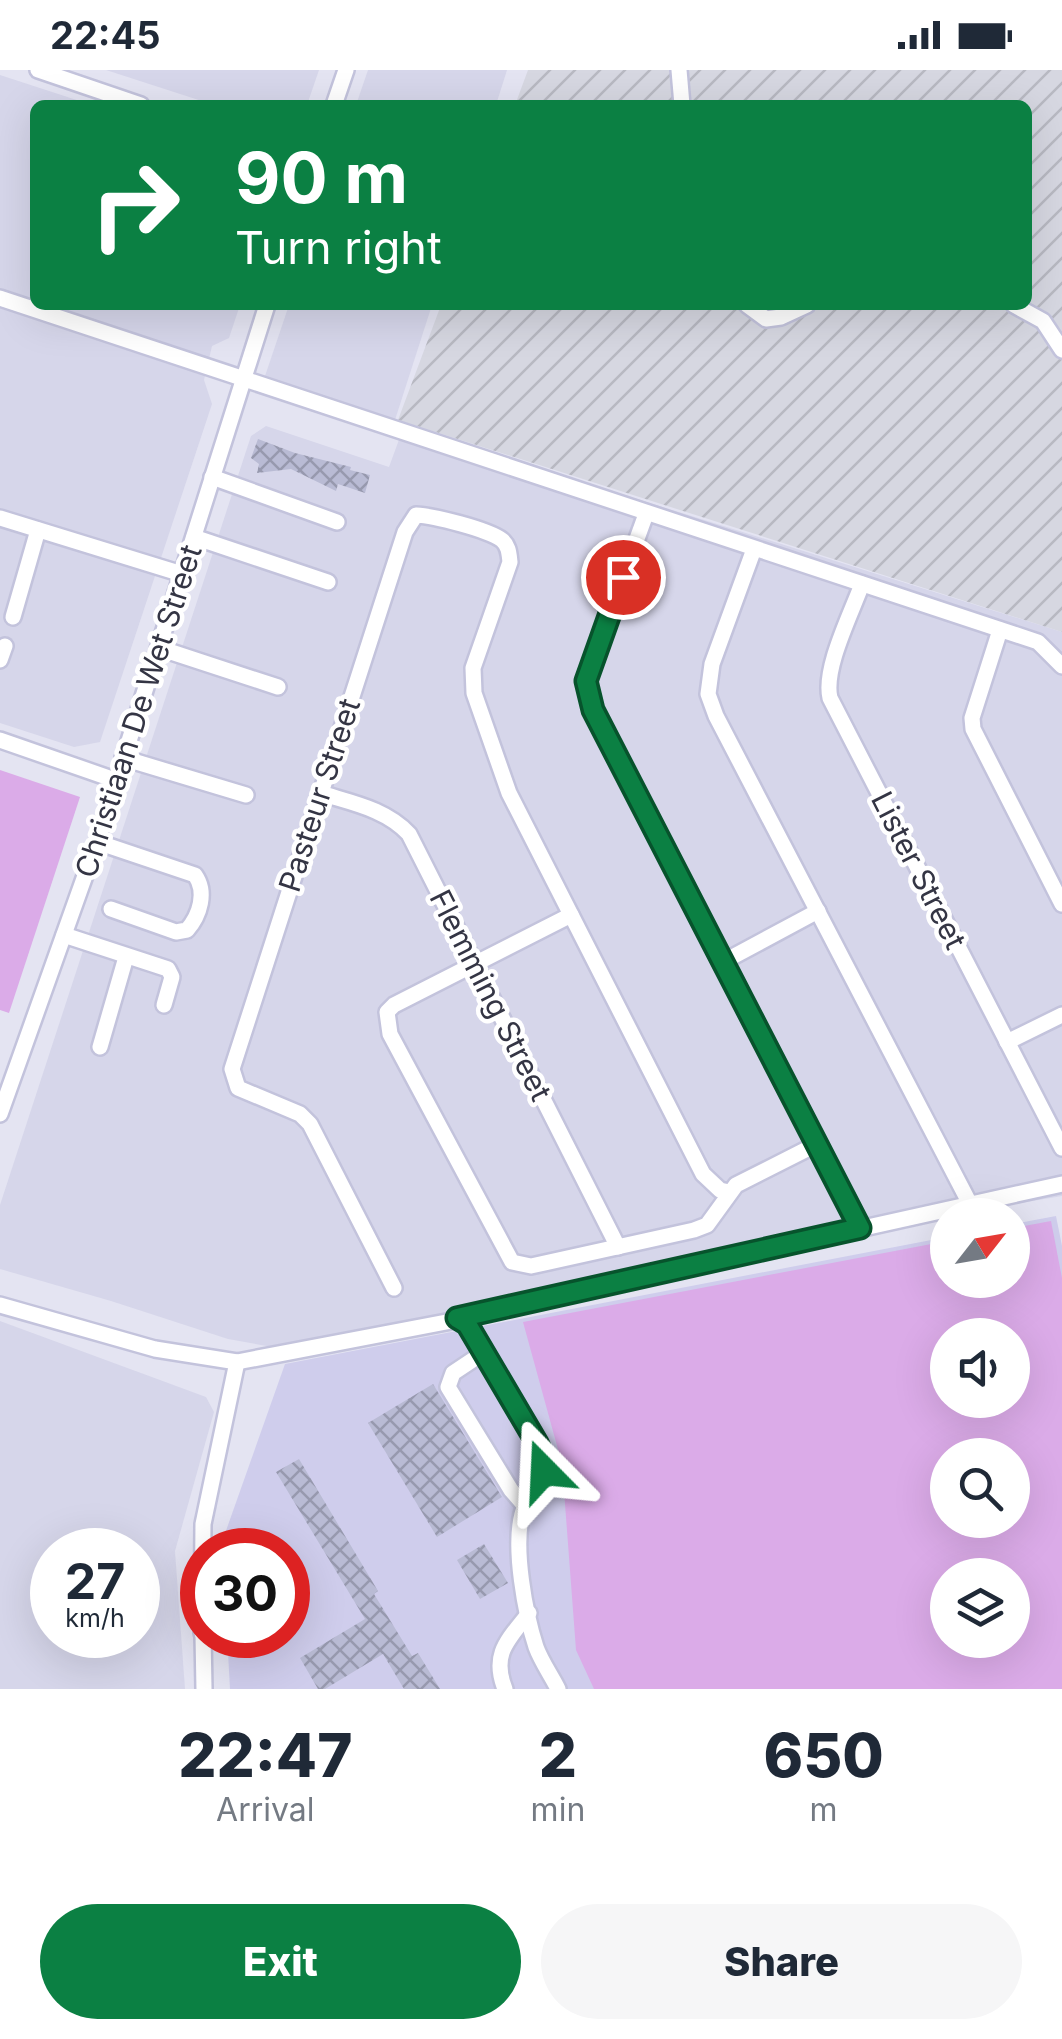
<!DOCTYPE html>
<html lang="en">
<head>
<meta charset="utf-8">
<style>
  :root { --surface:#fff; --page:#f6f6f7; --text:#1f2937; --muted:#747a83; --accent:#0b8043 }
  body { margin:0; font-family:Inter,sans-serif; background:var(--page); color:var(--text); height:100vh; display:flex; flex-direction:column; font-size:38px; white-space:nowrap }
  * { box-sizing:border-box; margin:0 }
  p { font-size:32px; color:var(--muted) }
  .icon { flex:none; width:55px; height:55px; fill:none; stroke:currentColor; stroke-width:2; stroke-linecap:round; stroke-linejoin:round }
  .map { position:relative; height:1619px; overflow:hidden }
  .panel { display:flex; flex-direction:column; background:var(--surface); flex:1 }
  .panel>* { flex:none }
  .top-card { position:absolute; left:30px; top:30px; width:1002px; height:210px; border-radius:15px; box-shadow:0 10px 40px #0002; background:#0b8043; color:#fff; overflow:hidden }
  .needle { width:65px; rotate:59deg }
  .controls { position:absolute; left:930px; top:1128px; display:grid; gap:20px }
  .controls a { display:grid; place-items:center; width:100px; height:100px; border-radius:50%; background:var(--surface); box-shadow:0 10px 40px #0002; font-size:50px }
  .speed { position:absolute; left:30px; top:1458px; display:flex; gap:20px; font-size:50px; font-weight:700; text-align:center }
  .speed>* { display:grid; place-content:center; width:130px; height:130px; border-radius:50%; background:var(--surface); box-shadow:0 10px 40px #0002; line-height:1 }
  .speed small { font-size:25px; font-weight:400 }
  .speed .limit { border:15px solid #d22; background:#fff; color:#111 }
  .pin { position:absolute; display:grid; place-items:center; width:85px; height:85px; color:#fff; margin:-42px; border:5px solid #fff; border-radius:50%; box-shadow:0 2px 10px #0007 }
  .me { position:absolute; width:110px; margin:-55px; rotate:339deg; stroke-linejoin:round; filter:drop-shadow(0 0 8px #0008) }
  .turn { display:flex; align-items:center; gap:35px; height:210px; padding:0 40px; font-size:45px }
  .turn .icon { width:130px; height:130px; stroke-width:2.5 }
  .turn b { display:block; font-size:70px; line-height:85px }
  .eta { display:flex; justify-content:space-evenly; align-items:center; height:170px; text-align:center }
  .eta b { font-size:60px; font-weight:800; line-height:70px }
  .button { display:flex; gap:20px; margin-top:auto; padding:20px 40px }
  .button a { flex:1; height:115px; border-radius:60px; background:var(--accent); color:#fff; font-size:40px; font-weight:800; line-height:115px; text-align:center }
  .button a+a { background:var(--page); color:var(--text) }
  .status { display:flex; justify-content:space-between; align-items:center; height:70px; padding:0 50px; background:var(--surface); direction:ltr }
  .status svg { height:28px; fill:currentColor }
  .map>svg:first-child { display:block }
</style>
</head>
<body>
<div class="status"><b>22:45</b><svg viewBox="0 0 49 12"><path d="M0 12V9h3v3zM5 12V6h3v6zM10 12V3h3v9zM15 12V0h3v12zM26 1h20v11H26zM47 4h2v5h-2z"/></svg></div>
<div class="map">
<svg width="1062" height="1619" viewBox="0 0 1062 1619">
  <defs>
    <pattern id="industrial-furrows" width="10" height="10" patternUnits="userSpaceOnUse" patternTransform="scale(2.5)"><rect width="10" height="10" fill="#d6d7e1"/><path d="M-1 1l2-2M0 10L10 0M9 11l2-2" fill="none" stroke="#b8b9c2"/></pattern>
    <pattern id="building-cross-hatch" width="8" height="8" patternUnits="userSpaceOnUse" patternTransform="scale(2.5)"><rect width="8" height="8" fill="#b9bbd4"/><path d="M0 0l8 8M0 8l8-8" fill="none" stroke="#9799ae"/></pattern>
  </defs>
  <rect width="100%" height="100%" fill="#e4e4f2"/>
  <!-- residential -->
  <g fill="#d6d6ea" fill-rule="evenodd">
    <polygon points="106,0 319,0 307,35 214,35"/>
    <polygon points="368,0 507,0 496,35 356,35"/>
    <polygon points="0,5 92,35 35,35 35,235 240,235 229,268 212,276 204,310 212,334 100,672 74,677 0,653"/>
    <polygon points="289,235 432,235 394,353 265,306"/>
    <polygon points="266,356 389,397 404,356 1062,562 1062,1126 948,1145 947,1148 272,1277 228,1269 111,1231 0,1199 0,1135 251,366"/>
    <path d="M0,1251L206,1327L214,1342L175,1481L185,1619H0ZM138,1480V1565H52V1480Z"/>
  </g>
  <!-- industrial -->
  <polygon fill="url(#industrial-furrows)" points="528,0 1062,0 1062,562 398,350 441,235 1028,235 1028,35 515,35"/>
  <!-- education -->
  <path fill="#cfcdec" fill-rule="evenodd" d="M1056,1146L1062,1176V1619H230L227,1565H288V1480H222V1472L285,1294L947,1167L948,1210H1012L1013,1154ZM948,1265H1012V1330H948ZM948,1385H1012V1450H948ZM948,1505H1012V1570H948Z"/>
  <!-- pitch -->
  <g fill="#dbabe8" fill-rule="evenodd">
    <polygon points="0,700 80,727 9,943 0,940"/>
    <path d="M1051,1151L1062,1208V1619H594L576,1580L562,1394L523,1252L947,1171L948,1210H1012L1013,1158ZM948,1265H1012V1330H948ZM948,1385H1012V1450H948ZM948,1505H1012V1570H948Z"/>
  </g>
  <!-- building -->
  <g fill="url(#building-cross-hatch)">
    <polygon points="258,369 295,383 351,397 350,400 370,405 365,423 338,414 336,421 291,399 257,403 259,394 251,388"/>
    <polygon points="433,1314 502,1427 437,1467 368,1353"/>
    <polygon points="299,1389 378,1521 374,1524 412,1586 418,1583 440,1619 404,1619 383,1584 325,1619 318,1619 300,1588 365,1549 276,1402"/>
    <polygon points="484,1474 508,1513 480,1529 457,1490"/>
  </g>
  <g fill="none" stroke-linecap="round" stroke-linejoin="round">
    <!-- minor casing -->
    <g stroke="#c3c3dc" stroke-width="20">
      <g id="minor">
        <polyline points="38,0 141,35"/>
        <polyline points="679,0 682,35"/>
        <polyline points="334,35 346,0"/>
        <polyline points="0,228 1038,572 1062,596"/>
        <polyline points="747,235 766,249 781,247 807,235"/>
        <polyline points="1014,235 1043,251 1062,280"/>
        <polyline points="212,407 337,452"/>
        <polyline points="646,444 588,603 586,611 593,640 860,1158"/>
        <polyline points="0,448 182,504"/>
        <polyline points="194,467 328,512"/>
        <polyline points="754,479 712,594 708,624 716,646 970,1134"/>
        <path d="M862,514C851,544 823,599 830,628L1062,1078"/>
        <polyline points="13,547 38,460"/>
        <polyline points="1000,560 972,648 973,659 1062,834"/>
        <polyline points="159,578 278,617"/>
        <polyline points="0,590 5,576"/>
        <polyline points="0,670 115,710"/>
        <polyline points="123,688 246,725"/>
        <path d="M320,723C352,733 386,739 409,764L618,1177"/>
        <path d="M97,772L195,805C207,822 200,845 187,860L176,862L111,839"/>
        <polyline points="571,845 394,935 387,942 390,964 512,1192 531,1196 694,1160 707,1155 736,1115 817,1074"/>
        <polyline points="64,865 168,899 172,907 164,935"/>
        <polyline points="723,892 818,841"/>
        <polyline points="1007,972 1062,945"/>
        <polyline points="100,977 126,887"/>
        <polyline points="0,1044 97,772 267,235"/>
        <path d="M394,1218L310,1054L300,1044L238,1018L232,999L405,462L416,445C434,446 487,459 502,470C509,476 509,484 510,492L473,598L474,623L509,723L703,1104L720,1120L729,1122"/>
        <path d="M0,1235L155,1279L237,1292L462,1249L544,1388C545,1420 528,1420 522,1444C513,1478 525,1543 536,1577C541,1591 551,1605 558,1619"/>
        <polyline points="457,1248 1062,1114"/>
        <polyline points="483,1283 453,1303 448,1317 511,1420 524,1435"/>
        <polyline points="202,1563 203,1454 237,1292"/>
        <polyline points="203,1565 204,1619"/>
        <path d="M505,1619C491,1584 508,1570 529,1543"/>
      </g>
    </g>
    <!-- minor -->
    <use href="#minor" stroke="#fff" stroke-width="15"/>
  </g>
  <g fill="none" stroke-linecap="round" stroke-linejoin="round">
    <!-- route casing -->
    <g stroke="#07532c" stroke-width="25">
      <polyline id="route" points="544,1401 544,1388 537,1373 467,1254 457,1248 860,1158 593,640 586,611 623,507"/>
    </g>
    <!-- route -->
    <use href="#route" stroke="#0b8043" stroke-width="18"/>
  </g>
  <g text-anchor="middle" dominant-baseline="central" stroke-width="9" stroke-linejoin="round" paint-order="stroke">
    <!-- street labels -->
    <g font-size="30" fill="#343544" stroke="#fff">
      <text transform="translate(138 641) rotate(-72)">Christiaan De Wet Street</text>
      <text transform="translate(319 725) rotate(-72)">Pasteur Street</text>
      <text transform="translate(919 800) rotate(63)">Lister Street</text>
      <text transform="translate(491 925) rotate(63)">Flemming Street</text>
    </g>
  </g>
</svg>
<div class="controls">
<a><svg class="needle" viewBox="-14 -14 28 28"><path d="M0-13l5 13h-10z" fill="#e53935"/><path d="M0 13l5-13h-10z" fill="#747a83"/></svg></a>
<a><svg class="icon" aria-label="sound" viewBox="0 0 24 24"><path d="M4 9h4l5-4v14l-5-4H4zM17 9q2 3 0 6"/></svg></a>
<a><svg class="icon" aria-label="search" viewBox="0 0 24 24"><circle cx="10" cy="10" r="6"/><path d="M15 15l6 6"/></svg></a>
<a><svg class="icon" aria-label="layers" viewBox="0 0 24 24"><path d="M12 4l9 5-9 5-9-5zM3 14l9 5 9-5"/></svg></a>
</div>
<div class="speed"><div>27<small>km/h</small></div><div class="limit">30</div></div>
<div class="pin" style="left:623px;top:507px;background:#d93025"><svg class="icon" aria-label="arrive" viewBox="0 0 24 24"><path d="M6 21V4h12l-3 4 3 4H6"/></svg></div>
<svg class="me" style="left:544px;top:1401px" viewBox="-20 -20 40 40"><path d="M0-17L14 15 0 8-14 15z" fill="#0b8043" stroke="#fff" stroke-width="4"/></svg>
<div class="top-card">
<div class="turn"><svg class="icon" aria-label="right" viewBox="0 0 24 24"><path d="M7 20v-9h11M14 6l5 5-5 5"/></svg><div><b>90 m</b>Turn right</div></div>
</div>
</div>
<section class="panel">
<div class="eta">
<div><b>22:47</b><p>Arrival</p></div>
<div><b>2</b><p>min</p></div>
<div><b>650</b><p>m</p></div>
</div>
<div class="button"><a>Exit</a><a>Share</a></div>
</section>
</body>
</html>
